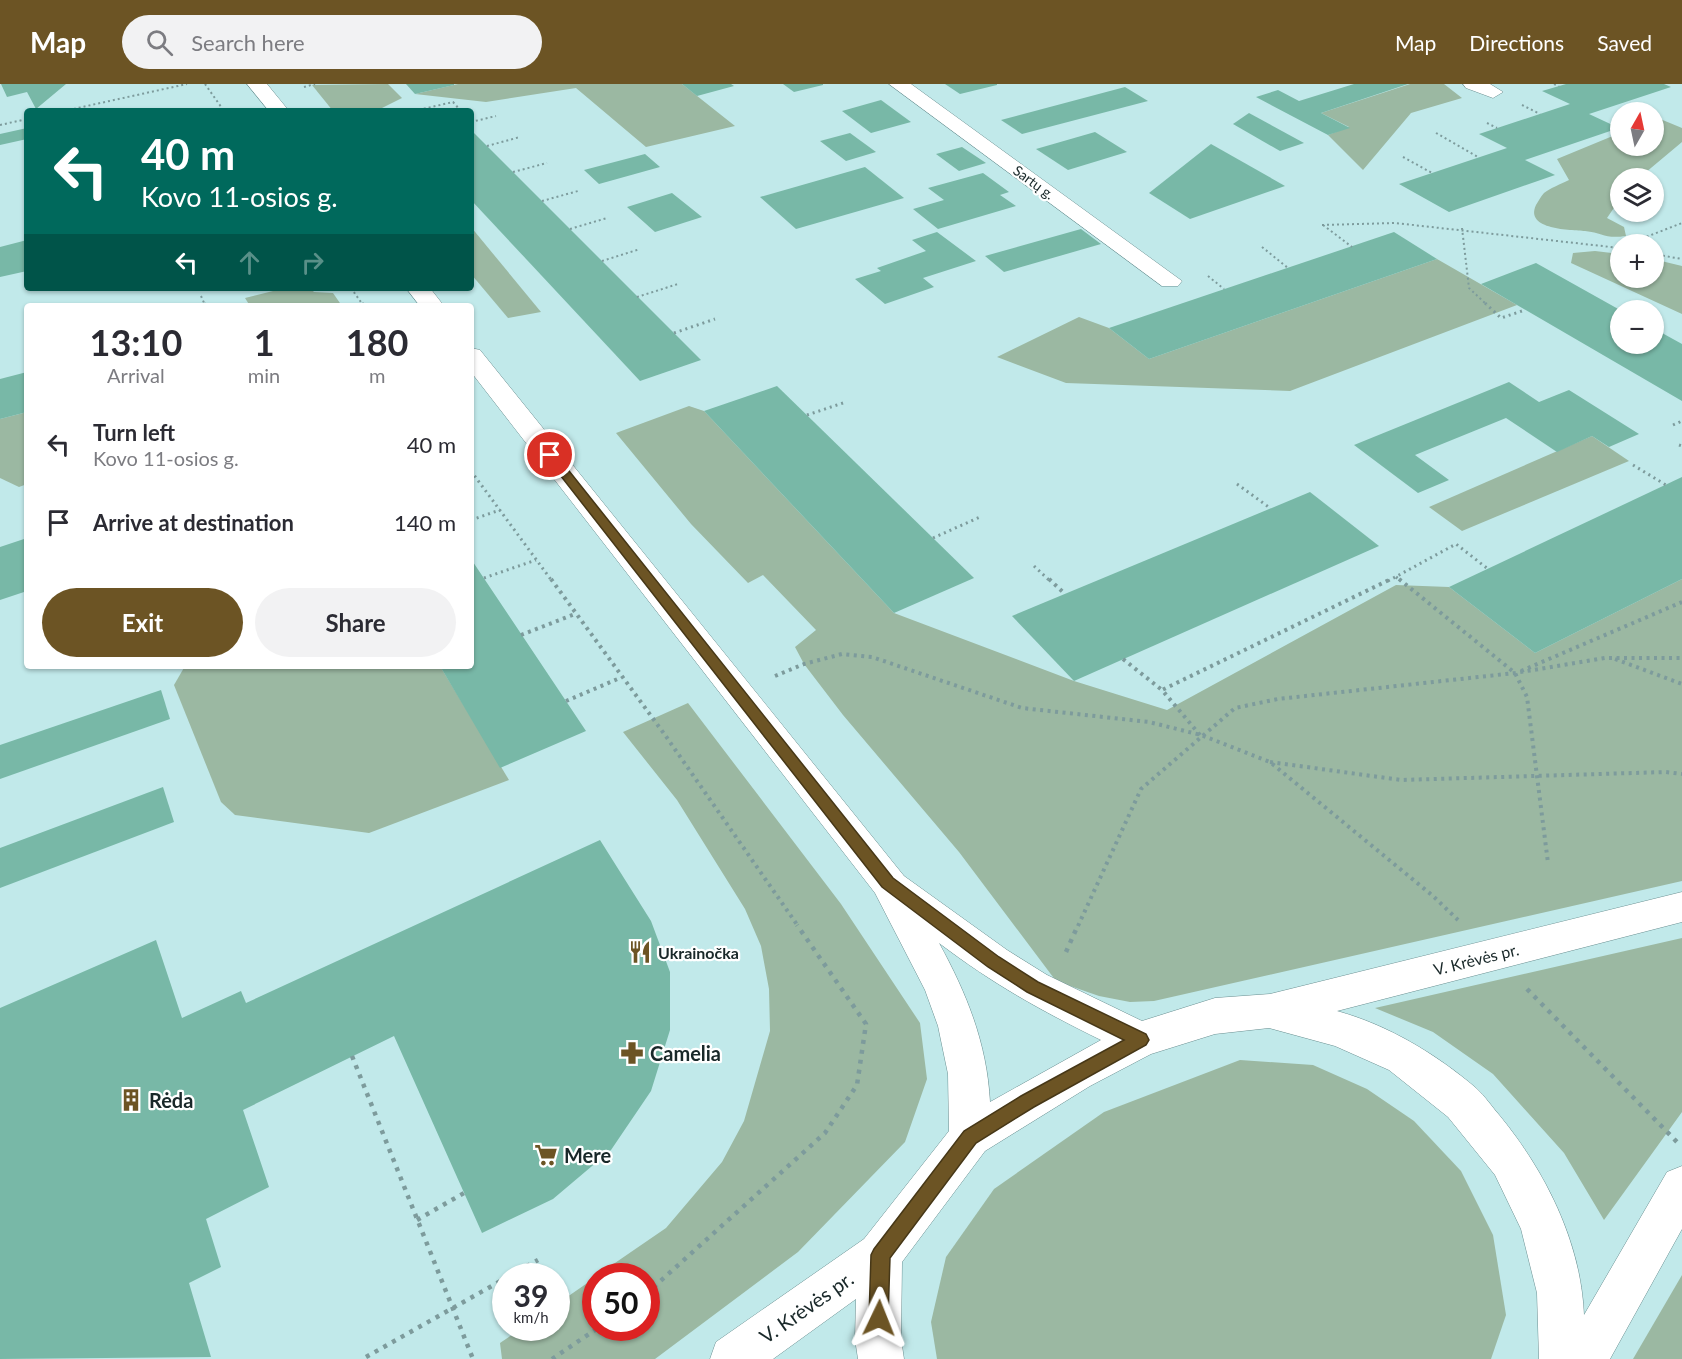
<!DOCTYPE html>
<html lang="en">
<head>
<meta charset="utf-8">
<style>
  :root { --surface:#fff; --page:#f2f2f3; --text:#2b2b33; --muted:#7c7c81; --accent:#6c5424 }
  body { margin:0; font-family:Lato,sans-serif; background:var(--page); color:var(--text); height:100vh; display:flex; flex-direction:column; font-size:22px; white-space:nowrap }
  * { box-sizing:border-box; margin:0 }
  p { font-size:20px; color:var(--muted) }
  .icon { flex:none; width:33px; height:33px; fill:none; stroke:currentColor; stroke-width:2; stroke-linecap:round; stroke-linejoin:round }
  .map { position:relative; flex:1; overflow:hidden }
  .drawer { position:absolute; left:24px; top:219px; width:450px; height:366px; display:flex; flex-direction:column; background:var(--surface); border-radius:6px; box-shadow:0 2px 4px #0004 }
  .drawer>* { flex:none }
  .banner { position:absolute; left:24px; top:24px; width:450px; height:183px; border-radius:6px; box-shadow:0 2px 4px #0004; background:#00695c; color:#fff; overflow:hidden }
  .needle { width:39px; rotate:9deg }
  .fabs { position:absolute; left:1610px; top:18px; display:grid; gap:12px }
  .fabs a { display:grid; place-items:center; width:54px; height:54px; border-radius:50%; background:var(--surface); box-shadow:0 2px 4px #0004; font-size:30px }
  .speed { position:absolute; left:492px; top:1179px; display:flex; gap:12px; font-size:30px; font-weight:700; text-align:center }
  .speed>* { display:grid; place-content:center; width:78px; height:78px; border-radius:50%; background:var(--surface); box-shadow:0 2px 4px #0004; line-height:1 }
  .speed small { font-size:15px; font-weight:400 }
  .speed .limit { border:9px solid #d22; background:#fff; color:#111 }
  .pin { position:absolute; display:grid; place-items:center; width:51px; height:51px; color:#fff; margin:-26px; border:3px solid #fff; border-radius:50%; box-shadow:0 2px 6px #0007 }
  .me { position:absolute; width:66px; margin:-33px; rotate:2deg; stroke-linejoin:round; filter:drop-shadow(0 0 4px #0008) }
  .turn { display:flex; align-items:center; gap:21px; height:126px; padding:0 18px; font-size:27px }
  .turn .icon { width:78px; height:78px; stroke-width:2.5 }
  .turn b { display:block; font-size:42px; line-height:51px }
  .lanes { display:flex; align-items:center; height:57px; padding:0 18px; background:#0003; justify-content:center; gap:30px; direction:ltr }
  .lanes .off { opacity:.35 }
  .eta { display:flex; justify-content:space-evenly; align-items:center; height:102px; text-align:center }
  .eta b { font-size:36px; font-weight:700; line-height:42px }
  .cta { display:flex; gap:12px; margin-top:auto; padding:12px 18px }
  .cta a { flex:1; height:69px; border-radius:36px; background:var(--accent); color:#fff; font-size:24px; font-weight:700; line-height:69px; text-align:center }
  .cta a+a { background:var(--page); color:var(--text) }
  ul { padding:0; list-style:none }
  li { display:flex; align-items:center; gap:18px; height:78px; padding:0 18px }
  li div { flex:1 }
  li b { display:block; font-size:22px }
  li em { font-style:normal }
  header { display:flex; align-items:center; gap:36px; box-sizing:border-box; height:84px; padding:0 30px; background:var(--accent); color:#fff }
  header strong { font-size:28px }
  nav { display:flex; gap:33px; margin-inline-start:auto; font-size:21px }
  .search { width:420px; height:54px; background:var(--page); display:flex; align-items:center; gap:15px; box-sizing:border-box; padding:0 21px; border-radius:33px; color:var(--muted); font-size:22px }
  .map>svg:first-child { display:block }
</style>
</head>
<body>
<header>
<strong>Map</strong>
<div class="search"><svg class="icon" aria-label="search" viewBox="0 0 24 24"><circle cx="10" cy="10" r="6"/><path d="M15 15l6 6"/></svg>Search here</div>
<nav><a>Map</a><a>Directions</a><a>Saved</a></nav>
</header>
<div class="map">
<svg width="1682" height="1275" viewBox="0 0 1682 1275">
  <rect width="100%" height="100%" fill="#c1e9ea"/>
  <!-- green -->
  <g fill="#9bb8a2">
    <polygon points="388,0 402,14 376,27 333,27 312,1"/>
    <polygon points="458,0 682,0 735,42 646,63 576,4 486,18 415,10"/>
    <polygon points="1410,0 1444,0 1462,14 1411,29 1363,86 1328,51 1349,43 1321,29"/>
    <path d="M1653,32L1682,44V58L1639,94H1620V115L1607,134L1624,143L1626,152C1605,155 1603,149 1585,147C1572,146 1524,146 1536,121C1538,118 1541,112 1544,109C1550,104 1561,100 1569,96L1557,75L1620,49V62H1653Z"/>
    <polygon points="471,143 541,228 508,234 471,190"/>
    <polygon points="1595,167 1620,170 1620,194 1653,194 1653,175 1682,182 1682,230 1571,179 1573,169"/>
    <polygon points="1437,175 1517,221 1290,307 1066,299 997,273 1079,233 1109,244 1149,275"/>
    <polygon points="285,204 310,204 314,208 333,209 342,222 250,222 245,214"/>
    <polygon points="689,322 704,327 894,529 1074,597 1167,626 1396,501 1449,503 1535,569 1682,495 1682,797 1154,917 1130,918 1099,912 1056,897 959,768 843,631 804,580 795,563 816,546 763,491 748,499 691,440 616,349"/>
    <polygon points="27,328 27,400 19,403 0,394 0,335"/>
    <polygon points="1592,352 1629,377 1462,447 1429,423"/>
    <polygon points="185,582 440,582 509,696 369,749 235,731 221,718 174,601"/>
    <polygon points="688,619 841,820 920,939 927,995 905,1058 798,1168 655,1275 502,1275 500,1259 522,1244 556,1244 557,1220 596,1193 596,1244 646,1244 646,1192 596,1192 666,1144 722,1078 744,1037 770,947 769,905 761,862 745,825 677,716 623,648"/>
    <polygon points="1682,854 1682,1028 1604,1136 1564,1069 1493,990 1433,948 1375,924"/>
    <polygon points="1240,976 1313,981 1367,1005 1414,1037 1461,1087 1493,1151 1506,1231 1491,1275 937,1275 931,1238 946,1173 994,1105 1104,1028"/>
    <polygon points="1682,1191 1682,1275 1633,1275"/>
  </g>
  <!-- building -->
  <g fill="#78b8a7">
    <polygon points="1,0 66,0 36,25 27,8 7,13"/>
    <polygon points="406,0 454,0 454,1 415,10"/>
    <polygon points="682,0 731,0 734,2 697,12"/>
    <polygon points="783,0 823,0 823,1 794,8"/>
    <polygon points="945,0 997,0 997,1 960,10"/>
    <polygon points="1354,0 1408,0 1321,29 1350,44 1328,51 1256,13 1278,6 1299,17"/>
    <polygon points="1566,0 1664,0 1671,3 1589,30 1619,44 1525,76 1555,91 1449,128 1399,100 1507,64 1479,50 1570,20 1542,7"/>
    <polygon points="1125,3 1148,17 1022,50 1001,36"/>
    <polygon points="881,16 911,38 871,49 842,27"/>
    <polygon points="1249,29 1304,59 1280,67 1233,40"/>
    <polygon points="27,44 27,55 0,61 0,50"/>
    <polygon points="471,46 701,276 640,297 471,116"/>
    <polygon points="1095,48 1127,68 1068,86 1036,65"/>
    <polygon points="850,49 876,68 846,77 820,57"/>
    <polygon points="1211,60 1285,102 1190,135 1149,109"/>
    <polygon points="962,63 986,79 959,87 936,70"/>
    <polygon points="645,70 660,83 599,100 584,86"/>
    <polygon points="865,83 904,114 796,145 760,113"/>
    <polygon points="983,89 1009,108 1000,111 1016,122 938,145 913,125 944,116 928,104"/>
    <polygon points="672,109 702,133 655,148 627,123"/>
    <polygon points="1081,145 1101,160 1004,188 985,172"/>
    <polygon points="937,148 976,177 923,194 934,203 885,220 855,195 881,187 877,184 926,167 912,156"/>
    <polygon points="1394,148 1437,175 1149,275 1109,244"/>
    <polygon points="27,156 27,187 0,193 0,163"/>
    <polygon points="1536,179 1620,226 1620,260 1653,260 1653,244 1682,260 1682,317 1481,200"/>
    <polygon points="27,288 27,328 0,335 0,295"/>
    <polygon points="1509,298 1539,318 1569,306 1639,350 1609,363 1592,352 1557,368 1506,334 1415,371 1449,396 1418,409 1354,361"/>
    <polygon points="777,302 933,454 974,494 894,529 704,327"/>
    <polygon points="1682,393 1682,495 1535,569 1449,503"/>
    <polygon points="1310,408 1379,462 1074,597 1012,532"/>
    <polygon points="27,454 27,507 0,516 0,463"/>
    <polygon points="471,475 586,647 500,684 440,582 471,582"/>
    <polygon points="161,606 170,635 0,695 0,661"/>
    <polygon points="163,703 174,738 0,804 0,764"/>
    <polygon points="600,756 651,837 670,888 670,946 651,1007 611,1066 553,1115 482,1149 394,952 243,1026 269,1103 206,1135 221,1183 189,1199 211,1273 0,1275 0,924 156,856 182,934 241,907 246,919"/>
  </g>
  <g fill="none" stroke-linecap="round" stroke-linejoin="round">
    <!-- street casing -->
    <g stroke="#6a8f91" stroke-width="1">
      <g id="street">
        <polygon points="889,0 911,0 1182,197 1178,202 1162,202"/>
        <polygon points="1463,0 1490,0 1503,8 1493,14 1466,4"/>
      </g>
    </g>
    <!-- secondary casing -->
    <g stroke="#6a8f91" stroke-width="1">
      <g id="secondary">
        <polygon points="247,0 267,0 289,27 269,27"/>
        <polygon points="406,204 430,204 444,222 420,222"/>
        <path d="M471,264L480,266L904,792L1007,866L1047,891L1142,937L1215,914L1270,910L1682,808V838L1337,927C1388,941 1436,970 1476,1004C1485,1012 1492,1023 1500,1032C1545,1087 1581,1158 1584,1231L1667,1088L1682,1082V1145L1610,1275H1539L1537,1209L1521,1145L1495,1091L1448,1033L1389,986L1335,962L1269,944L1215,950L1151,970L1090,1002L985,1067L902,1178L901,1255L904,1275H858L855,1255L856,1215L773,1275H710L716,1258L864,1155L949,1047L948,990L938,942L925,906L875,809L471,288ZM939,859C993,900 1040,926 1101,956L990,1018C987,960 967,910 939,859Z"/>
      </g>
    </g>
    <!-- path-far3 -->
    <g stroke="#7d9b9c" stroke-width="2" stroke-dasharray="2 3" stroke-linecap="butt">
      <polyline points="205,0 224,27"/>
      <polyline points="1554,0 1559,2"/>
      <polyline points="304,3 315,0"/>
      <polyline points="1522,21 1540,30"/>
      <polyline points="64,27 187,0"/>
      <polyline points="414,27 453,18 461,27"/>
      <polyline points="471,38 496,32"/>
      <polyline points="1487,39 1497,44"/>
      <polyline points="0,41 27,35"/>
      <polyline points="1436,49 1478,73"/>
      <polyline points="487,62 520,53"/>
      <polyline points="1403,73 1432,89"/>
      <polyline points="513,88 547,79"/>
      <polyline points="542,117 578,107"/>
      <polyline points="1322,141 1395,139 1620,164"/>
      <polyline points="1323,141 1352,163"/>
      <polyline points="1462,144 1469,204 1487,221"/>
      <polyline points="570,145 607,134"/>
      <polyline points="1628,160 1682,139"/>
      <polyline points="1262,163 1288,184"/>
      <polyline points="1653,170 1682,175"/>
      <polyline points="602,177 640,165"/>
      <polyline points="1208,192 1224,205"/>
      <polyline points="351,204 363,221"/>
      <polyline points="201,212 205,221"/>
      <polyline points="637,213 678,200"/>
    </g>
    <!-- path-far2 -->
    <g stroke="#7d9b9c" stroke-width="3" stroke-dasharray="2 4" stroke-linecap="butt">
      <polyline points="204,219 205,222"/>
      <polyline points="362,219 364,222"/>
      <polyline points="1485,219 1501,234 1525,226"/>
      <polyline points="674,249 715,235"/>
      <polyline points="807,331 846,318"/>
      <polyline points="1673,341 1682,337"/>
      <polyline points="1679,361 1682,362"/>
      <polyline points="1633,381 1666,401"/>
      <polyline points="471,387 552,497"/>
      <polyline points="1237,400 1270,424"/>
      <polyline points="471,436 500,426"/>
      <polyline points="933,454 980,433"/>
      <polyline points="1034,482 1050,497"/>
      <polyline points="1396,493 1401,497"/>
      <polyline points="484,494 536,476"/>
      <polyline points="1388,497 1456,460 1488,485"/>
    </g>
    <!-- path-far1 -->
    <g stroke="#7d9b9c" stroke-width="4" stroke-dasharray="3 4.5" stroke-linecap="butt">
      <polyline points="551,495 665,651 798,842"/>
      <polyline points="1049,495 1065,510"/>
      <polyline points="1399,495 1515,589 1527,613 1548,779"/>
      <polyline points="521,551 575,530"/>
      <polyline points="1123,575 1162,606"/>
      <polyline points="1615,575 1682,600"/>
      <polyline points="1521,587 1682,518"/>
      <polyline points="775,592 804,580 842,570 872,573 1022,624 1149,638 1201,651 1270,678 1433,812 1458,836"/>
      <polyline points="566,617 620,594"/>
      <polyline points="1200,651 1162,606 1391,495"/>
      <polyline points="1270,678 1401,696 1666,688 1682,690"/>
      <polyline points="1078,842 1141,705 1235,624 1278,615 1515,589 1605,574 1682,574"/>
    </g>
    <!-- path -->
    <g stroke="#7d9b9c" stroke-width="4.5" stroke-dasharray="4 6" stroke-linecap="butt">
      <polyline points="1066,868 1078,841"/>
      <polyline points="1527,905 1677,1058"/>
      <polyline points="352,972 473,1275"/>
      <polyline points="417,1136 464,1109"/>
      <polyline points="509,1192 538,1176"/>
      <polyline points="646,1210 825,1049 857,1001 866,940 797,841"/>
      <polyline points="366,1273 506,1194"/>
      <polyline points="552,1275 598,1244"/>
    </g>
    <!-- street -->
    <use href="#street" fill="#fff" fill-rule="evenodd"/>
    <!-- secondary -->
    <use href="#secondary" fill="#fff" fill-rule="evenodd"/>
  </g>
  <!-- route -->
  <polygon fill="#6c5424" stroke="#463717" stroke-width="1.5" points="546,368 554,368 893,794 999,873 1038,898 1146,950 1149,956 1146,961 1034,1023 976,1059 890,1174 888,1234 885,1241 879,1243 872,1241 869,1234 871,1171 874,1165 964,1047 1021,1012 1124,956 1027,908 988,883 882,803 546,373"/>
  <!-- icons -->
  <defs>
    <g id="restaurant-bare" transform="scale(1.8)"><path d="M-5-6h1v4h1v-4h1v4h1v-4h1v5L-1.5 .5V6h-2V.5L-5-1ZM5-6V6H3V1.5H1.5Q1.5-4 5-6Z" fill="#6c5424" stroke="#fff" stroke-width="2.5" paint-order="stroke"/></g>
    <g id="pharmacy-bare" transform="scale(1.8)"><path d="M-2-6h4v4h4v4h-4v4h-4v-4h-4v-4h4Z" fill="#6c5424" stroke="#fff" stroke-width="2.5" paint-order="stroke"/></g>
    <g id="building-bare" transform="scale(1.8)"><path d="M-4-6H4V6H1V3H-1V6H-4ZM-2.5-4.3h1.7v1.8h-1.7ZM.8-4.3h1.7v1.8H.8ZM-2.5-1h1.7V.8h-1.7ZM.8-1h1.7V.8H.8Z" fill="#6c5424" stroke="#fff" stroke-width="2.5" paint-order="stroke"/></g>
    <g id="supermarket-bare" transform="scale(1.8)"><path d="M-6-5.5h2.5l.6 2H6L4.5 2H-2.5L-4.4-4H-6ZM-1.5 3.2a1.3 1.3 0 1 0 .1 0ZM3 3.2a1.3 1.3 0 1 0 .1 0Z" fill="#6c5424" stroke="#fff" stroke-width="2.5" paint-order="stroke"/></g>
  </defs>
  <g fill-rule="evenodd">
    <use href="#restaurant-bare" x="640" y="868"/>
    <use href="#pharmacy-bare" x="632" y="969"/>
    <use href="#building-bare" x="131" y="1016"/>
    <use href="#supermarket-bare" x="546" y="1071"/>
  </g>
  <g text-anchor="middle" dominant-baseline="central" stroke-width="4.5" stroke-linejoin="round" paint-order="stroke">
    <!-- far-street labels -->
    <g font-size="14" fill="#192829" stroke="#fff">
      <text transform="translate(1034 98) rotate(36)">Sartų g.</text>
    </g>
    <!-- poi labels -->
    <g font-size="16" font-weight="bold" fill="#192829" stroke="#fff" text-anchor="start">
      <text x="658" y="868">Ukrainočka</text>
    </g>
    <!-- street labels -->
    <g font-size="16" fill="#192829" stroke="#fff">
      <text transform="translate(1476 875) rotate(-14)">V. Krėvės pr.</text>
    </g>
    <!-- near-poi labels -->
    <g font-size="20" font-weight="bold" fill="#192829" stroke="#fff" text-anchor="start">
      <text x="650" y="969">Camelia</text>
      <text x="149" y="1016">Rėda</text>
      <text x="564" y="1071">Mere</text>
    </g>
    <!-- near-street labels -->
    <g font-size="20" fill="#192829" stroke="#fff">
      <text transform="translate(806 1223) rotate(-35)">V. Krėvės pr.</text>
    </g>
  </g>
</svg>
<div class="fabs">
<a><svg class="needle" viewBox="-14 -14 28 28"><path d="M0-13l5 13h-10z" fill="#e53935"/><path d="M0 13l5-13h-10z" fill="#7c7c81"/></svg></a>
<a><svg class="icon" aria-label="layers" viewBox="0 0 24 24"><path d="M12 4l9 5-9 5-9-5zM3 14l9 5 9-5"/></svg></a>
<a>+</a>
<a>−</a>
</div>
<div class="speed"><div>39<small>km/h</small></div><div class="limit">50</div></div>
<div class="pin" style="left:550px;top:371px;background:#d93025"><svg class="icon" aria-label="arrive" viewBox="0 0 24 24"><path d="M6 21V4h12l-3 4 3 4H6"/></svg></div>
<svg class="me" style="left:879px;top:1234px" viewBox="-20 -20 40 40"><path d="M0-17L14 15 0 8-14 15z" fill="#6c5424" stroke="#fff" stroke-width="4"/></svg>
<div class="banner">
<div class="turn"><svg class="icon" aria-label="left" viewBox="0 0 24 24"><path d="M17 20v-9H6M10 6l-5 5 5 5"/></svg><div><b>40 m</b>Kovo 11-osios g.</div></div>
<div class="lanes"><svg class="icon" aria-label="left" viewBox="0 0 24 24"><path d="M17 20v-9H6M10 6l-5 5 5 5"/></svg><svg class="icon off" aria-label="ahead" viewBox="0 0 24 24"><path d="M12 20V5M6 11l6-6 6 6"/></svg><svg class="icon off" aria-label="right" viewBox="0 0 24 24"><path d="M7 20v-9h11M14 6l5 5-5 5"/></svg></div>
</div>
<section class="drawer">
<div class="eta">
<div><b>13:10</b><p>Arrival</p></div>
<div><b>1</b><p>min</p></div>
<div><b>180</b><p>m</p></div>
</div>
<ul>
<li><svg class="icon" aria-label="left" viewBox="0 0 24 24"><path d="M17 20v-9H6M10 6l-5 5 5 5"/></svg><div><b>Turn left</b><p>Kovo 11-osios g.</p></div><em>40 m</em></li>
<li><svg class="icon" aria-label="arrive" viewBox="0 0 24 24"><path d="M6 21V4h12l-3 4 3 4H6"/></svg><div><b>Arrive at destination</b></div><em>140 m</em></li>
</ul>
<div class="cta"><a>Exit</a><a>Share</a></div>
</section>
</div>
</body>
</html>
